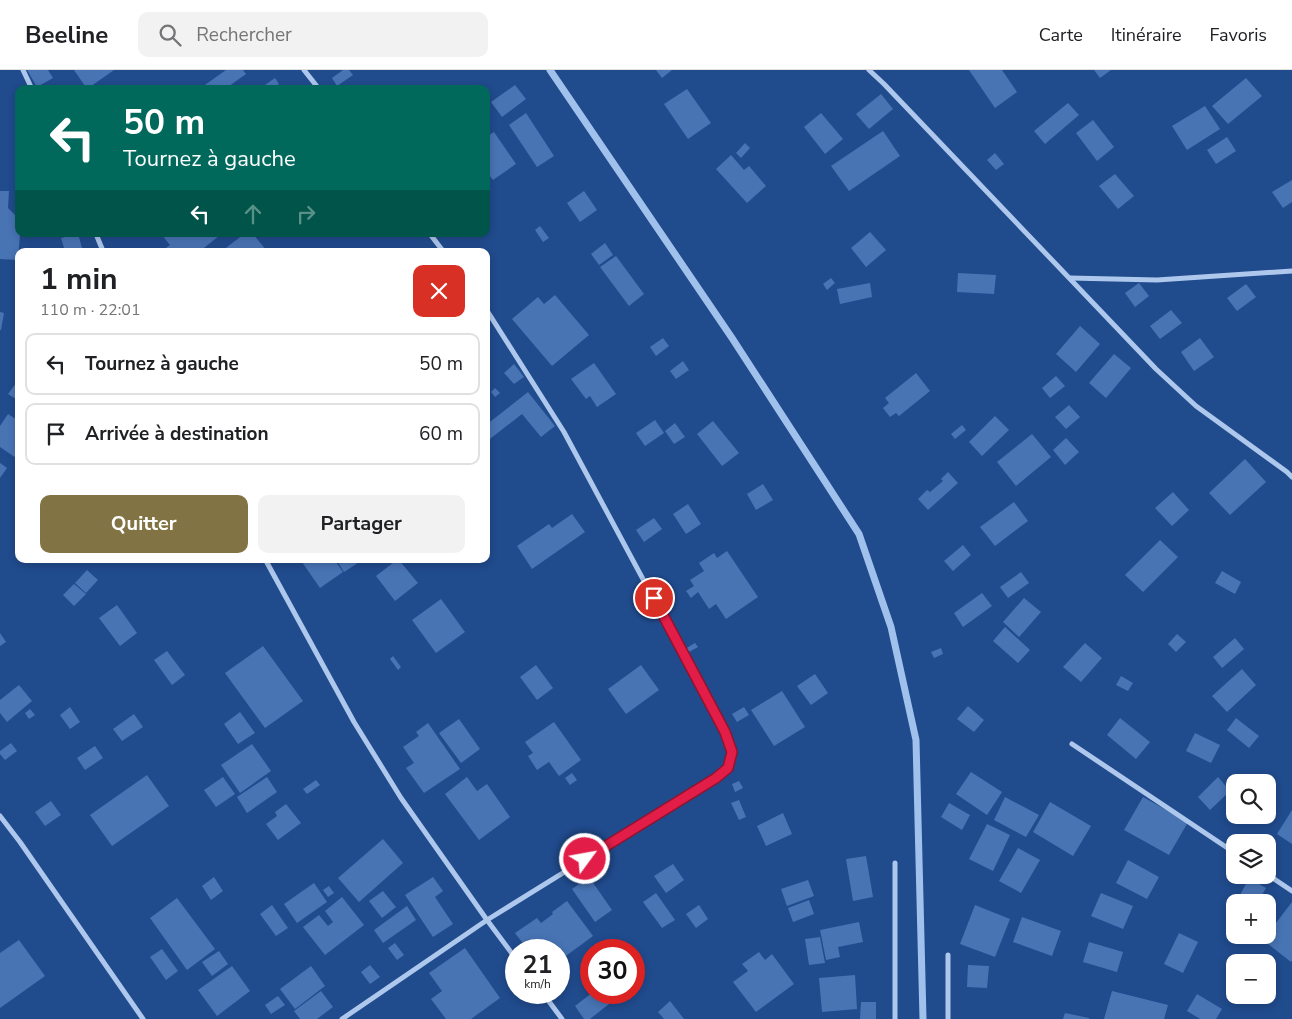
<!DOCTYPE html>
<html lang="fr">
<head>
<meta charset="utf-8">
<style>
  :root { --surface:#fff; --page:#f2f2f2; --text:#202124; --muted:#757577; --line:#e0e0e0; --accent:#827345 }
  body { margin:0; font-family:"Nunito Sans",sans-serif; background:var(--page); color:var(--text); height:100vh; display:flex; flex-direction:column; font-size:19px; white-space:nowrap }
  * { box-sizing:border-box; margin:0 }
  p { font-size:16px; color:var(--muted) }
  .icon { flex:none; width:28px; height:28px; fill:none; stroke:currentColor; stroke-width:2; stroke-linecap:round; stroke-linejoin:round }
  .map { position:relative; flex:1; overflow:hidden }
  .details { position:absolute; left:15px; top:178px; width:475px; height:315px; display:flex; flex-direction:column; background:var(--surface); border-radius:10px; box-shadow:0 2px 8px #0003 }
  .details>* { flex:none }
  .guide { position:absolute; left:15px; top:15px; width:475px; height:152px; border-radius:10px; box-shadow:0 2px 8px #0003; background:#00695c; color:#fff; overflow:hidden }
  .controls { position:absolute; left:1226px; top:704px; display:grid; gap:10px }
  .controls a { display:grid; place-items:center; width:50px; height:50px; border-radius:10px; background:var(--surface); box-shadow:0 2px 8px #0003; font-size:25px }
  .speed { position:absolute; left:505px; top:869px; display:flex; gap:10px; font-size:25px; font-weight:700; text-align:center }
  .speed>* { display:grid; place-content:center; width:65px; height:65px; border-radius:50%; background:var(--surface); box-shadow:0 2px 8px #0003; line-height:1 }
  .speed small { font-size:12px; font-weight:400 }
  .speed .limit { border:8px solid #d22; background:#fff; color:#111 }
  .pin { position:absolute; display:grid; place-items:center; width:42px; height:42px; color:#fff; margin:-21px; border:2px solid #fff; border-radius:50%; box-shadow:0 1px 5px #0007 }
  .me { position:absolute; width:55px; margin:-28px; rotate:58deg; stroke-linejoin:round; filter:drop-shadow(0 0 4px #0008) }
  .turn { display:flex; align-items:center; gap:18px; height:105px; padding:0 25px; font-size:22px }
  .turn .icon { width:65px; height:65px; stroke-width:2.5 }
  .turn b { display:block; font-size:35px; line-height:42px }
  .lanes { display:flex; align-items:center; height:48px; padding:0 25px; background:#0003; justify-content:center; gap:25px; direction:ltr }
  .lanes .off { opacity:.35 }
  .round { display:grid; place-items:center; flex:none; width:52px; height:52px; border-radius:10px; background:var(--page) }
  .summary { display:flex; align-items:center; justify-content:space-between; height:85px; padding:0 25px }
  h1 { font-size:30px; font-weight:700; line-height:38px }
  .primary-button { display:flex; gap:10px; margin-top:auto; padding:10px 25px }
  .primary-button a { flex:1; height:58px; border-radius:10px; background:var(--accent); color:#fff; font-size:20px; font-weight:700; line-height:58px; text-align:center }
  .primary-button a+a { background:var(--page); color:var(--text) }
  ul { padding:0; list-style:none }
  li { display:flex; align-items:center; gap:15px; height:62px; margin:0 10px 8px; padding:0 15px; border:2px solid var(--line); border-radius:10px }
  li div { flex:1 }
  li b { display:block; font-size:19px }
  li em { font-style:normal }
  header { display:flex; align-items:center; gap:30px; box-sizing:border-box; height:70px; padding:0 25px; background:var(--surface); border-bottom:1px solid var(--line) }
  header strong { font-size:24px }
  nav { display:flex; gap:28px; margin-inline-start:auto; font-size:18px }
  .search { width:350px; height:45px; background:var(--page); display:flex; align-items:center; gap:12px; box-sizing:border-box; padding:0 18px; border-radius:10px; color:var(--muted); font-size:19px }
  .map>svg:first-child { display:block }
</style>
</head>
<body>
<header>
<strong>Beeline</strong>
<div class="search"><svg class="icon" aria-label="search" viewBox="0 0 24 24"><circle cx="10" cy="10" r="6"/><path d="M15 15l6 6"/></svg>Rechercher</div>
<nav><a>Carte</a><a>Itinéraire</a><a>Favoris</a></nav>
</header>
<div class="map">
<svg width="1292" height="949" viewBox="0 0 1292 949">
  <rect width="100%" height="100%" fill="#204b8d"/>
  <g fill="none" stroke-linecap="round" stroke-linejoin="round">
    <!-- stream -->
    <polyline stroke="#a1c1ed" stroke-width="7" points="550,0 732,268 859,464 891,557 916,670 923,949"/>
  </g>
  <!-- building -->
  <g fill="#4874b4">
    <polygon points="27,0 48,0 53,8 37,17"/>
    <polygon points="74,0 114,0 87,19"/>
    <polygon points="226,0 243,0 246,4 225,19 203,19 202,17"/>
    <polygon points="343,0 349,0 353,5 337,16 332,8"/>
    <polygon points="656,0 672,0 662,8"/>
    <polygon points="969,0 1002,0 1017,22 995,38"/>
    <polygon points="1094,0 1111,0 1100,8"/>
    <polygon points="275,8 279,14 272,19 259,19"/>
    <polygon points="1246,8 1262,26 1228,54 1212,36"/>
    <polygon points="515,15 526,29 502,47 491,32"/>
    <polygon points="687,19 711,53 688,69 664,34"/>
    <polygon points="881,24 893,39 869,59 856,44"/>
    <polygon points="1068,33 1079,45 1045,74 1034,61"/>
    <polygon points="1205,36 1220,59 1187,80 1172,56"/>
    <polygon points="526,43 554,86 537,97 509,55"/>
    <polygon points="821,43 843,69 825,84 804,57"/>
    <polygon points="1093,50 1114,77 1097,91 1076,63"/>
    <polygon points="883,61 900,86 849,121 831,96"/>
    <polygon points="494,62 516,94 493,110 486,101 486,67"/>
    <polygon points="1227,67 1236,81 1216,94 1207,80"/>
    <polygon points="745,73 750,78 741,88 736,83"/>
    <polygon points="995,83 1004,94 996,100 987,90"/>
    <polygon points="731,85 744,100 749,96 766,116 747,133 716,99"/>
    <polygon points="1115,104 1134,126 1118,139 1099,116"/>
    <polygon points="1292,110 1292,132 1283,138 1272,122"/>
    <polygon points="0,121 9,121 8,138 19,149 19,164 20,164 18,190 0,189"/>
    <polygon points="584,121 597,140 580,152 567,133"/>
    <polygon points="540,156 549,168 543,172 535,160"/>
    <polygon points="870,162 886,180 866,197 851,178"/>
    <polygon points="78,164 83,181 65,181 61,168"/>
    <polygon points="161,164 217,164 219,166 200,181 164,181 163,180 170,175"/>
    <polygon points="244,164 253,164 267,181 222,181"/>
    <polygon points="605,173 613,185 599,195 591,184"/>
    <polygon points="616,186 644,224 629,236 600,197"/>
    <polygon points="958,203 996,205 994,224 957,222"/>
    <polygon points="831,208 835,213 827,220 823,214"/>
    <polygon points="870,213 872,227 840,234 837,219"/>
    <polygon points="1139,213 1149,226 1135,237 1125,223"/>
    <polygon points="1246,214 1256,227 1237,241 1227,228"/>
    <polygon points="555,225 589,265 552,296 512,249 538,227 544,234"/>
    <polygon points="1171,240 1182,253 1160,269 1150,256"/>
    <polygon points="0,242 4,243 1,260 0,260"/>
    <polygon points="1080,256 1100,274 1076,302 1056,284"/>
    <polygon points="663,268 669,276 656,286 650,277"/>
    <polygon points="1200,268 1214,287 1194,301 1181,282"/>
    <polygon points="1114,284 1131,298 1106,328 1089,313"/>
    <polygon points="683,291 689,300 676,309 670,301"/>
    <polygon points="594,293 616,324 597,337 590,326 586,329 571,309"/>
    <polygon points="514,294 524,307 514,314 504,303"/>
    <polygon points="916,303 930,321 899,346 896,343 890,347 883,338 889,333 885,328"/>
    <polygon points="1056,306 1065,316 1050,328 1042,318"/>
    <polygon points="19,309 19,331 8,324"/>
    <polygon points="495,318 500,323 495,327 491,322"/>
    <polygon points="528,322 555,356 541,367 522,344 486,372 486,355"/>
    <polygon points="1069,335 1080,347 1066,359 1055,347"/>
    <polygon points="8,344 19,351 19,390 0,377 0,356"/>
    <polygon points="995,346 1009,360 982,386 969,372"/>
    <polygon points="655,350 664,363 645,376 636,363"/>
    <polygon points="713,351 739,383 722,396 697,364"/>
    <polygon points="675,353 685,367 674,374 665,361"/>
    <polygon points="962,355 966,360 955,369 951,364"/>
    <polygon points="1032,364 1051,387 1016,416 997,392"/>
    <polygon points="1066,368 1079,382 1065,395 1053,380"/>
    <polygon points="1245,389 1266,412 1230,445 1209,423"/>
    <polygon points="0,393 7,398 0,408"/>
    <polygon points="948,402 958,413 928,440 918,429 927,420 930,422 943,411 941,409"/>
    <polygon points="763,414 773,430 756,440 747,424"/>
    <polygon points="1173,422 1189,440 1172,456 1155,438"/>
    <polygon points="1014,432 1028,451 995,476 980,457"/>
    <polygon points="688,434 701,454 686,464 673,444"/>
    <polygon points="572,444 585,462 532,499 517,476 549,454 552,458"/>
    <polygon points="654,448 662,459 644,472 636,460"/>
    <polygon points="1160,470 1178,487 1143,522 1125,505"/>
    <polygon points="963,475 971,485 953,501 944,491"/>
    <polygon points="727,481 758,527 726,549 716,534 709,539 698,522 691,528 686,521 694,516 690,510 704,501 699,493 714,483 717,488"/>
    <polygon points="306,489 334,489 343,502 320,518 302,492"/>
    <polygon points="336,489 364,489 344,502"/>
    <polygon points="398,489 418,513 395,531 376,506"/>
    <polygon points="87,500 98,510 86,523 75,513"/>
    <polygon points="1222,501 1241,512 1235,524 1215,513"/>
    <polygon points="1021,502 1029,513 1008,528 1000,517"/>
    <polygon points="74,514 86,524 74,536 63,525"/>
    <polygon points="982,523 992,536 963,557 954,543"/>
    <polygon points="1024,528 1041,542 1019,567 1003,552"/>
    <polygon points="441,529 465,562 436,583 412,550"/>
    <polygon points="117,535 137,563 120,576 99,548"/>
    <polygon points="1005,557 1030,580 1018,593 993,571"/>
    <polygon points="0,563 6,572 0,576"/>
    <polygon points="1177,564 1186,572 1176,582 1168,574"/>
    <polygon points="1235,568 1244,579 1222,598 1213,587"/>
    <polygon points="695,573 698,577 687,583 685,579"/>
    <polygon points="1085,573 1102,588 1081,612 1063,597"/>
    <polygon points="263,576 303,631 265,658 225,603"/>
    <polygon points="941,578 943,584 934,588 931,582"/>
    <polygon points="167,581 185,605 172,615 154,590"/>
    <polygon points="393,586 401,597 398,600 390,589"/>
    <polygon points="536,595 553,618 537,630 520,607"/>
    <polygon points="641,595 659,620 626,644 608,619"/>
    <polygon points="1242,599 1256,615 1227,642 1212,626"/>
    <polygon points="815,604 828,623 811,635 797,616"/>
    <polygon points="1121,606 1133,613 1128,621 1116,615"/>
    <polygon points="19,615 32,631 7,652 0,643 0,630"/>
    <polygon points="782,621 805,657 774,676 751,640"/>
    <polygon points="968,636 984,650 974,662 957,649"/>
    <polygon points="70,637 80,652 70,659 60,645"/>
    <polygon points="744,637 749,645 737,652 732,644"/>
    <polygon points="30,639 35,645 29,649 25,643"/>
    <polygon points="240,642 255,663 238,674 224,654"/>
    <polygon points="134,644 143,657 122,671 113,659"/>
    <polygon points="1120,648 1150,672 1136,689 1107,665"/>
    <polygon points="1236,648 1259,666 1249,678 1227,660"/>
    <polygon points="459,649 480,679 461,693 439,663"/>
    <polygon points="554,652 581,690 559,706 549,692 537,700 528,686 533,683 525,672"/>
    <polygon points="428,653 460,699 424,723 406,698 414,693 403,677 419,666 416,662"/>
    <polygon points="1195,663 1220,675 1211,693 1186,681"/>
    <polygon points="11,673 17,681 5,690 0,684 0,681"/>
    <polygon points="252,674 271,701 240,723 221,695"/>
    <polygon points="95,676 103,688 85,700 77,688"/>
    <polygon points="971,702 1002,722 987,745 956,724"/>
    <polygon points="572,703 577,710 570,715 565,708"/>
    <polygon points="147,705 169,736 112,776 90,745"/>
    <polygon points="223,707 235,724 216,737 204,720"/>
    <polygon points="267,707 277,722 247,743 237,727"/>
    <polygon points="467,707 477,721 487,714 510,747 479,770 445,724"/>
    <polygon points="1218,707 1230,721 1210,740 1198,727"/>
    <polygon points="316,710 320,715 307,724 303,719"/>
    <polygon points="739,711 743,718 735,722 732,714"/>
    <polygon points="1005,727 1039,745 1026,767 994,750"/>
    <polygon points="1143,727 1188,752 1169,785 1124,760"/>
    <polygon points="739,730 746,747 739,750 731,733"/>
    <polygon points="51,731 61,745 45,756 35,742"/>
    <polygon points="1050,732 1091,756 1073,786 1033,762"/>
    <polygon points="949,733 970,745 962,760 941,747"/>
    <polygon points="286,734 301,753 278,770 266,754 277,746 275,742"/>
    <polygon points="1292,740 1292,774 1277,764"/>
    <polygon points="783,743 792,764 766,776 757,756"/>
    <polygon points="987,754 1010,765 993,801 969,789"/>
    <polygon points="383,769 403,793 359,832 338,808"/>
    <polygon points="1018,778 1040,790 1021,823 999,811"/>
    <polygon points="866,786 873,827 853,831 846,789"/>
    <polygon points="1128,790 1159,807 1147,829 1116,813"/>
    <polygon points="673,794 684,810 666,823 654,806"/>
    <polygon points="214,807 223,821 211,830 202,816"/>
    <polygon points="433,807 443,821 435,827 453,854 433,867 405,825"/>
    <polygon points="589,807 612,840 595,852 572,819"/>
    <polygon points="1249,808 1266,818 1258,832 1240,832 1237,831"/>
    <polygon points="808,810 814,826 787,836 781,819"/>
    <polygon points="314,813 327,832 297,853 284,834"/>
    <polygon points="329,816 334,823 328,827 323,820"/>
    <polygon points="383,821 396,837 382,848 369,831"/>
    <polygon points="656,823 675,850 662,858 643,832"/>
    <polygon points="1101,823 1133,836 1123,859 1091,846"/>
    <polygon points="342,827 364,855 325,885 303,857 319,845 328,856 333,852 325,841"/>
    <polygon points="177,828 215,879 187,900 150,848"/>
    <polygon points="809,830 814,844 793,852 788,838"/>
    <polygon points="567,831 593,866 559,891 559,880 528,880 515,863 537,848 541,853 553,844 552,842"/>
    <polygon points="1292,832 1292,890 1291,892 1263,870"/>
    <polygon points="272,835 288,858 276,866 260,844"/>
    <polygon points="699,835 708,849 696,858 686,844"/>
    <polygon points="975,835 1010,849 995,887 960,874"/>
    <polygon points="407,836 416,850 383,873 374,860"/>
    <polygon points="1022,847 1061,861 1052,886 1013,872"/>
    <polygon points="859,852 863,872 838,877 840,887 826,890 820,860"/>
    <polygon points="1179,863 1198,872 1183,903 1164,894"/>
    <polygon points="820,867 825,893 809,895 805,869"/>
    <polygon points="19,870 45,906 0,938 0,883"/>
    <polygon points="1089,872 1123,882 1117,902 1083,892"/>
    <polygon points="395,873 404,885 397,890 388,878"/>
    <polygon points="465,878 500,928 471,949 446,949 431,929 442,921 429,903"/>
    <polygon points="162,879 178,901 166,910 150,887"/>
    <polygon points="219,881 228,894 212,906 202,892"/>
    <polygon points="759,882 765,890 772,884 794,914 756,942 733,912 748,901 742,894"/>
    <polygon points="1243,885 1256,892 1239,892"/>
    <polygon points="370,895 380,907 370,914 361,902"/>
    <polygon points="968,895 989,896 987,918 967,917"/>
    <polygon points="232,896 250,921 217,946 198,920"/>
    <polygon points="311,896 325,916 295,939 280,919"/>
    <polygon points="855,905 857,939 822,942 819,908"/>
    <polygon points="321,921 333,937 317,949 300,949 294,941"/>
    <polygon points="1112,921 1168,935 1164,949 1104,949"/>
    <polygon points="593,922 616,922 619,926 590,949 584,949 575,936"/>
    <polygon points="1197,924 1222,939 1216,949 1200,949 1187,941"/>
    <polygon points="278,926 285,935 271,944 265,935"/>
    <polygon points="670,931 684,949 664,949 658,942"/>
    <polygon points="861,932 876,932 876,949 860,949"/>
    <polygon points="1065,943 1089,948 1089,949 1063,949"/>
  </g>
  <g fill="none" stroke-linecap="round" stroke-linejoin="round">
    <!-- street -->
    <g stroke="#aec7ec" stroke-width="5">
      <polyline points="23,0 32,19"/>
      <polyline points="304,0 319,19"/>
      <polyline points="869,0 884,14 1156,299 1196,336 1287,402 1292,407"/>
      <polyline points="96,164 103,181"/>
      <polyline points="430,164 443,181"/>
      <polyline points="1070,208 1157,210 1292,201"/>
      <polyline points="265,489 354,652 401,728 487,850 516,889"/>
      <polyline points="1072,674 1235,783"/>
      <polyline points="0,746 20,772 143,949"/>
      <polyline points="895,793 895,949"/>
      <polyline points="1268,805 1292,821"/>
      <polyline points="542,922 562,949"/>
      <polyline points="342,949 487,850 716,708 728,698 732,682 725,662 564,362 486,239"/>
      <polyline points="948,949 948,885"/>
    </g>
  </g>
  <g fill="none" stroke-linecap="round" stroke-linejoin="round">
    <!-- route casing -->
    <g stroke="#92132f" stroke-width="12">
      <polyline id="route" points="585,789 716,708 728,698 732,682 725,662 654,528"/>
    </g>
    <!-- route -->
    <use href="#route" stroke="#e11d48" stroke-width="9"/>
  </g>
</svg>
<div class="controls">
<a><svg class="icon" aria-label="search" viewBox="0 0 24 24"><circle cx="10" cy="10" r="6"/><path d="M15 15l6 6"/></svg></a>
<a><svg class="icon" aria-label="layers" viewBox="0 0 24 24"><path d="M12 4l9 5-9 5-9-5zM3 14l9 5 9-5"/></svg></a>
<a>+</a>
<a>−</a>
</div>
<div class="speed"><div>21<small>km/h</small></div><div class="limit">30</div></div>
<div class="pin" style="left:654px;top:528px;background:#d93025"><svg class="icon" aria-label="arrive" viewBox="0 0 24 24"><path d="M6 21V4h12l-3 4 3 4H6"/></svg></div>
<svg class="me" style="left:585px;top:789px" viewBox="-20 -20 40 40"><circle r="17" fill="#e11d48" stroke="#fff" stroke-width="3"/><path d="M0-11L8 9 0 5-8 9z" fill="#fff"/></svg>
<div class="guide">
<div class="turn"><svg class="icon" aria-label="left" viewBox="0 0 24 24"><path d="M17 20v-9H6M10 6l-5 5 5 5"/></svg><div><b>50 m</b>Tournez à gauche</div></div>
<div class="lanes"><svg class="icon" aria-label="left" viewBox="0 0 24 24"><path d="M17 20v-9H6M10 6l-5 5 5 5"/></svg><svg class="icon off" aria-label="ahead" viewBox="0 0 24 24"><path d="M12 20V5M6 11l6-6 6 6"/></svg><svg class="icon off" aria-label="right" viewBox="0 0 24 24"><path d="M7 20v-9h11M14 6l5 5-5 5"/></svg></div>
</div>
<section class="details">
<div class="summary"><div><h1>1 min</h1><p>110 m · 22:01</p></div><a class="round" style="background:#d93025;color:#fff"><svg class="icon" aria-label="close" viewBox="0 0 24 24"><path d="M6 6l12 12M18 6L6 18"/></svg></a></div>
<ul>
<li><svg class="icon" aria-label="left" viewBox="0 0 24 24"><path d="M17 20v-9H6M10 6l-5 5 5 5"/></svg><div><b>Tournez à gauche</b></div><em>50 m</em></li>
<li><svg class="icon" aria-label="arrive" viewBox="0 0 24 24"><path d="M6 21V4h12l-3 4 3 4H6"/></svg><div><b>Arrivée à destination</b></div><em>60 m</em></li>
</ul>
<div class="primary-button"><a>Quitter</a><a>Partager</a></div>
</section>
</div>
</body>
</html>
